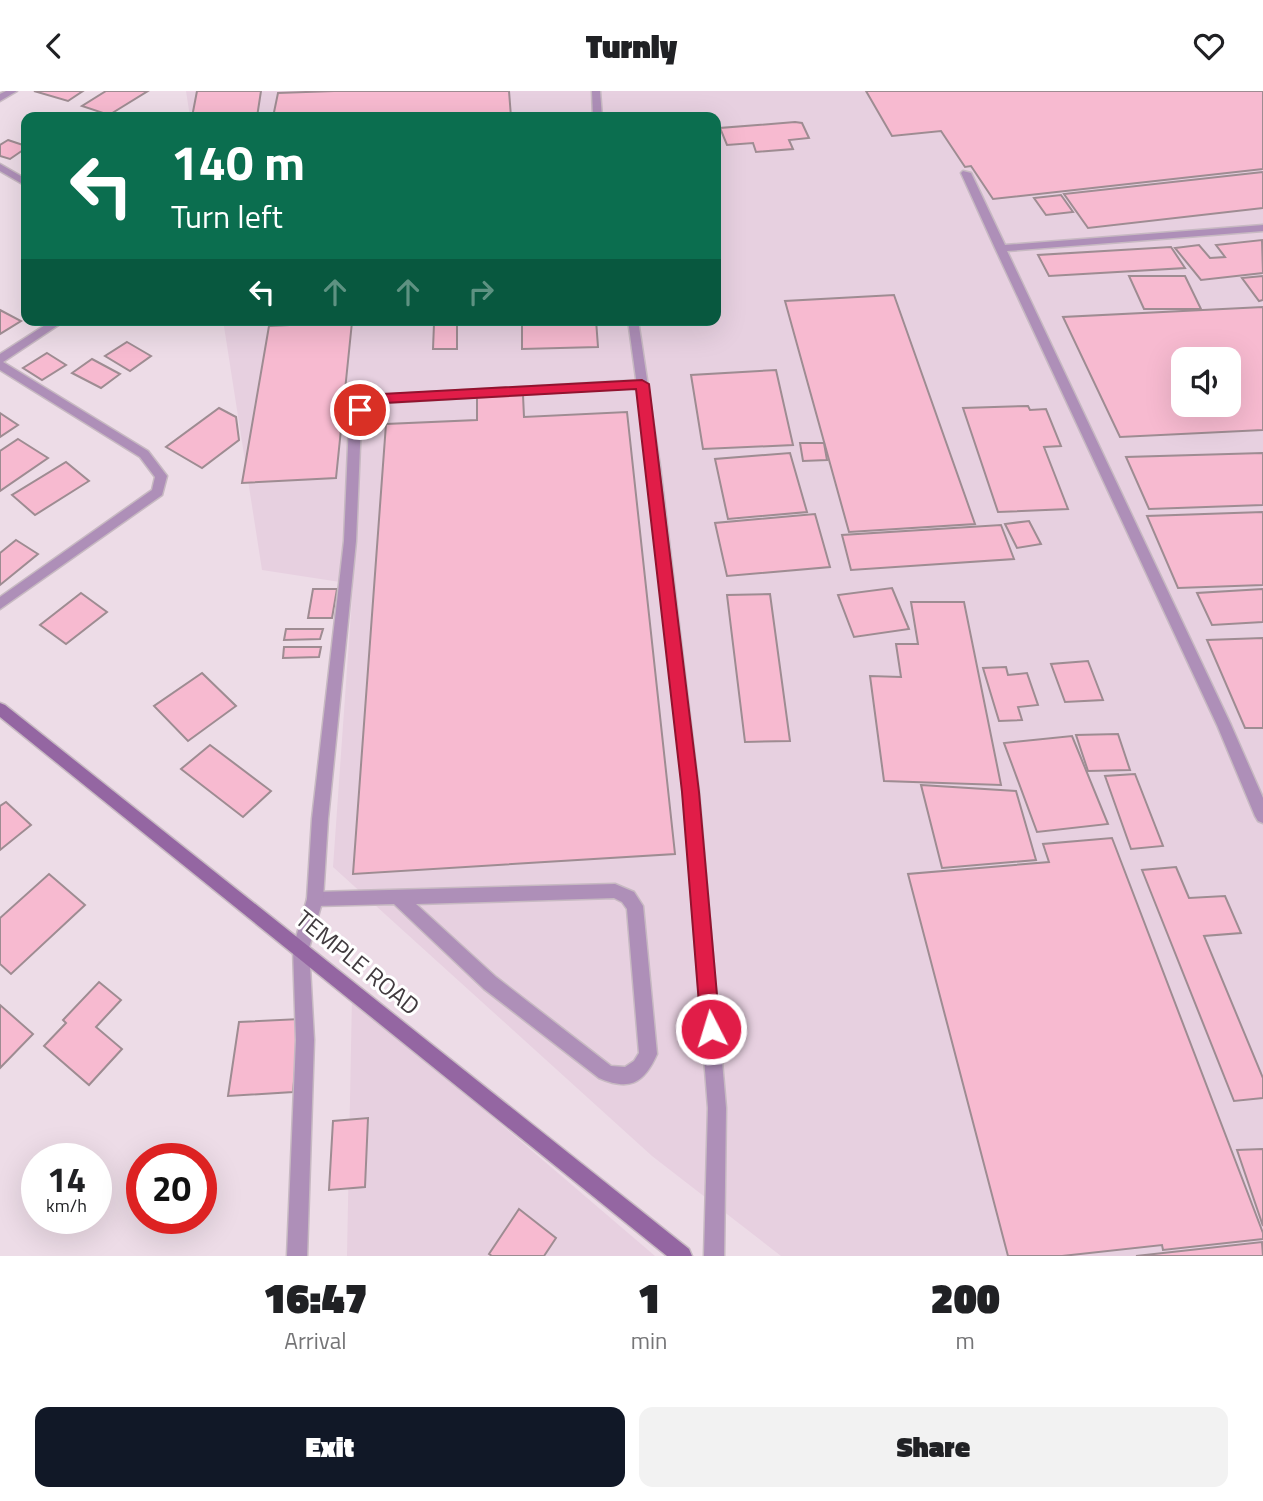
<!DOCTYPE html>
<html lang="en">
<head>
<meta charset="utf-8">
<style>
  :root { --surface:#fff; --page:#f2f2f2; --text:#202124; --muted:#757577; --accent:#111827 }
  body { margin:0; font-family:"Titillium Web",sans-serif; background:var(--page); color:var(--text); height:100vh; display:flex; flex-direction:column; font-size:26px; white-space:nowrap }
  * { box-sizing:border-box; margin:0 }
  p { font-size:23px; color:var(--muted) }
  .icon { flex:none; width:38px; height:38px; fill:none; stroke:currentColor; stroke-width:2; stroke-linecap:round; stroke-linejoin:round }
  .map { position:relative; height:1165px; overflow:hidden }
  .sheet { display:flex; flex-direction:column; background:var(--surface); flex:1 }
  .sheet>* { flex:none }
  .top-card { position:absolute; left:21px; top:21px; width:700px; height:214px; border-radius:14px; box-shadow:0 7px 28px #0002; background:#0b6e4f; color:#fff; overflow:hidden }
  .tools { position:absolute; left:1171px; top:256px; display:grid; gap:14px }
  .tools a { display:grid; place-items:center; width:70px; height:70px; border-radius:14px; background:var(--surface); box-shadow:0 7px 28px #0002; font-size:35px }
  .speed { position:absolute; left:21px; top:1052px; display:flex; gap:14px; font-size:35px; font-weight:700; text-align:center }
  .speed>* { display:grid; place-content:center; width:91px; height:91px; border-radius:50%; background:var(--surface); box-shadow:0 7px 28px #0002; line-height:1 }
  .speed small { font-size:18px; font-weight:400 }
  .speed .limit { border:10px solid #d22; background:#fff; color:#111 }
  .pin { position:absolute; display:grid; place-items:center; width:60px; height:60px; color:#fff; margin:-30px; border:4px solid #fff; border-radius:50%; box-shadow:0 2px 7px #0007 }
  .me { position:absolute; width:77px; margin:-38px; rotate:355deg; stroke-linejoin:round; filter:drop-shadow(0 0 5px #0008) }
  .turn { display:flex; align-items:center; gap:24px; height:147px; padding:0 35px; font-size:32px }
  .turn .icon { width:91px; height:91px; stroke-width:2.5 }
  .turn b { display:block; font-size:49px; line-height:60px }
  .lanes { display:flex; align-items:center; height:66px; padding:0 35px; background:#0003; justify-content:center; gap:35px; direction:ltr }
  .lanes .off { opacity:.35 }
  .eta { display:flex; justify-content:space-evenly; align-items:center; height:119px; text-align:center }
  .eta b { font-size:42px; font-weight:800; line-height:49px }
  .action { display:flex; gap:14px; margin-top:auto; padding:14px 35px }
  .action a { flex:1; height:80px; border-radius:14px; background:var(--accent); color:#fff; font-size:28px; font-weight:800; line-height:80px; text-align:center }
  .action a+a { background:var(--page); color:var(--text) }
  header { display:flex; justify-content:space-between; align-items:center; height:91px; padding:0 35px; background:var(--surface); font-size:32px; font-weight:800 }
  .map>svg:first-child { display:block }
</style>
</head>
<body>
<header><svg class="icon" aria-label="back" viewBox="0 0 24 24"><path d="M15 5l-7 7 7 7"/></svg>Turnly<svg class="icon" aria-label="heart" viewBox="0 0 24 24"><path d="M12 20l-8-8c-3-5 5-10 8-4 3-6 11-1 8 4z"/></svg></header>
<div class="map">
<svg width="1263" height="1165" viewBox="0 0 1263 1165">
  <rect width="100%" height="100%" fill="#eddce7"/>
  <!-- built -->
  <g fill="#e7d0e0" fill-rule="evenodd">
    <path d="M186,0H1263V1165H781L652,1065L333,776L353,493L262,479L223,229H716V26H190ZM1183,268H1228V313H1183Z"/>
    <polygon points="352,906 655,1165 347,1165"/>
  </g>
  <!-- building -->
  <g fill="#f7bad0" stroke="#9e8c92" stroke-width="2" fill-rule="evenodd">
    <polygon points="34,0 83,0 68,10"/>
    <polygon points="106,0 148,0 109,24 82,15"/>
    <polygon points="197,0 261,0 257,26 192,26"/>
    <polygon points="334,0 509,0 511,26 273,26 278,2"/>
    <polygon points="866,0 1263,0 1263,78 993,108 971,75 965,76 941,40 892,45"/>
    <polygon points="795,31 802,32 809,47 789,49 793,58 756,61 753,52 727,54 720,37"/>
    <polygon points="8,49 26,55 26,57 10,68 0,65 0,54"/>
    <polygon points="1263,81 1263,117 1088,137 1064,103"/>
    <polygon points="1061,104 1073,121 1046,124 1034,107"/>
    <polygon points="1262,149 1263,182 1201,189 1175,157 1199,154 1210,167 1225,166 1216,154"/>
    <polygon points="1171,156 1185,177 1049,185 1038,164"/>
    <polygon points="1129,185 1185,185 1201,218 1144,218"/>
    <polygon points="1263,185 1263,209 1259,210 1242,187"/>
    <polygon points="894,204 975,433 849,441 785,210"/>
    <path d="M1263,216V339L1120,346L1063,226ZM1183,268H1228V313H1183Z"/>
    <polygon points="0,219 21,230 0,243"/>
    <polygon points="522,229 596,229 598,256 522,258"/>
    <polygon points="352,231 336,387 242,392 269,235"/>
    <polygon points="457,232 457,258 433,258 434,233"/>
    <polygon points="127,251 151,265 130,280 105,265"/>
    <polygon points="47,262 66,274 42,289 23,277"/>
    <polygon points="92,268 120,283 101,297 72,282"/>
    <polygon points="776,279 793,354 703,358 691,284"/>
    <polygon points="523,304 524,326 627,321 675,763 353,783 386,333 477,329 477,306"/>
    <polygon points="1028,315 1030,319 1046,318 1061,355 1044,356 1068,418 998,421 963,317"/>
    <polygon points="219,317 236,326 239,349 202,377 166,356"/>
    <polygon points="0,322 18,334 0,346"/>
    <polygon points="18,348 48,367 0,400 0,360"/>
    <polygon points="800,352 824,352 827,369 803,370"/>
    <polygon points="790,362 807,421 728,428 715,368"/>
    <polygon points="1263,362 1263,414 1149,418 1126,366"/>
    <polygon points="66,371 89,390 35,424 12,404"/>
    <polygon points="1263,421 1263,494 1178,497 1147,425"/>
    <polygon points="815,423 830,476 727,485 715,432"/>
    <polygon points="1029,430 1041,453 1017,457 1005,433"/>
    <polygon points="1001,434 1014,468 851,479 842,444"/>
    <polygon points="16,449 38,463 0,494 0,462"/>
    <polygon points="892,497 909,538 854,546 838,504"/>
    <polygon points="313,498 337,498 332,527 308,527"/>
    <polygon points="1263,498 1263,531 1212,534 1197,502"/>
    <polygon points="81,502 107,521 66,553 40,534"/>
    <polygon points="770,503 790,650 745,651 727,504"/>
    <polygon points="911,511 964,511 1001,694 884,690 870,585 901,586 896,553 918,553"/>
    <polygon points="286,538 323,538 320,548 284,549"/>
    <polygon points="1263,547 1263,637 1245,637 1207,549"/>
    <polygon points="284,556 321,556 319,566 283,567"/>
    <polygon points="1088,570 1103,609 1065,611 1051,573"/>
    <polygon points="1006,576 1008,584 1027,582 1038,614 1018,616 1022,629 999,630 983,577"/>
    <polygon points="202,582 236,615 188,650 154,615"/>
    <polygon points="1118,643 1130,679 1088,680 1076,644"/>
    <polygon points="1072,645 1108,733 1037,741 1004,652"/>
    <polygon points="210,654 271,700 243,726 181,678"/>
    <polygon points="1135,683 1163,755 1131,758 1105,685"/>
    <polygon points="921,694 1016,700 1036,769 942,777"/>
    <polygon points="6,711 31,734 0,759 0,715"/>
    <polygon points="1112,747 1263,1142 1263,1148 1163,1159 1162,1154 1062,1165 1008,1165 908,783 1049,771 1043,753"/>
    <polygon points="1176,776 1189,807 1225,805 1241,842 1204,845 1263,987 1263,1007 1234,1010 1142,779"/>
    <polygon points="49,783 85,814 11,883 0,873 0,827"/>
    <polygon points="99,891 121,909 96,936 122,958 89,994 44,955 66,932 63,929"/>
    <polygon points="0,914 33,943 0,977"/>
    <polygon points="300,928 293,1001 228,1005 239,931"/>
    <polygon points="368,1027 365,1096 329,1099 333,1030"/>
    <polygon points="1263,1058 1263,1135 1237,1059"/>
    <polygon points="519,1118 556,1147 544,1165 492,1165 489,1163"/>
    <polygon points="1262,1151 1263,1165 1136,1165"/>
  </g>
  <g fill="none" stroke-linecap="round" stroke-linejoin="round">
    <!-- lane casing -->
    <g stroke="#c7b9c2" stroke-width="3">
      <g id="lane">
        <polygon points="592,0 600,0 602,26 593,26"/>
        <polygon points="963,80 971,82 1005,154 1263,134 1263,140 1007,160 1231,634 1263,707 1263,732 1258,730 1255,725 1217,634 995,157 961,82"/>
        <polygon points="628,229 638,229 660,375 699,701 726,1017 724,1165 704,1165 708,1017 683,701 648,375"/>
        <path d="M615,793L634,801L643,815L657,963C644,993 629,1000 599,987L484,898L394,813L315,815L309,813L307,808L309,803L315,801ZM614,807L622,811L627,818L639,962L634,970L625,976L611,975L496,886L416,813Z"/>
      </g>
    </g>
    <!-- street casing -->
    <g stroke="#c7b9c2" stroke-width="3">
      <g id="street">
        <polygon points="6,0 17,0 0,10 0,3"/>
        <polygon points="0,73 26,88 26,95 0,80"/>
        <polygon points="53,229 66,229 3,271 148,360 167,385 162,404 0,518 0,506 152,399 155,386 140,366 0,279 0,263"/>
        <polygon points="642,289 648,293 646,296 383,312 365,321 361,332 356,450 328,728 323,808 309,857 314,949 307,1165 287,1165 296,949 293,857 307,808 312,728 344,450 349,332 356,316 381,304"/>
      </g>
    </g>
    <!-- secondary casing -->
    <g stroke="#c7b9c2" stroke-width="3">
      <polygon id="secondary" points="0,612 5,614 689,1158 692,1165 667,1165 0,626"/>
    </g>
    <!-- lane -->
    <use href="#lane" fill="#ae8fb8" fill-rule="evenodd"/>
    <!-- street -->
    <use href="#street" fill="#ae8fb8" fill-rule="evenodd"/>
    <!-- secondary -->
    <use href="#secondary" fill="#9466a2" fill-rule="evenodd"/>
  </g>
  <!-- route -->
  <polygon fill="#e11d48" stroke="#92132f" stroke-width="2" points="642,289 649,293 699,701 720,938 718,945 711,948 704,945 701,938 682,701 636,298 384,312 360,323 354,319 382,303"/>
  <g text-anchor="middle" dominant-baseline="central" stroke-width="6" stroke-linejoin="round" paint-order="stroke">
    <!-- street labels -->
    <g font-size="24" fill="#413b3f" stroke="#fff">
      <text transform="translate(358 871) rotate(39)">TEMPLE ROAD</text>
    </g>
  </g>
</svg>
<div class="tools">
<a><svg class="icon" aria-label="sound" viewBox="0 0 24 24"><path d="M4 9h4l5-4v14l-5-4H4zM17 9q2 3 0 6"/></svg></a>
</div>
<div class="speed"><div>14<small>km/h</small></div><div class="limit">20</div></div>
<div class="pin" style="left:360px;top:319px;background:#d93025"><svg class="icon" aria-label="arrive" viewBox="0 0 24 24"><path d="M6 21V4h12l-3 4 3 4H6"/></svg></div>
<svg class="me" style="left:711px;top:938px" viewBox="-20 -20 40 40"><circle r="17" fill="#e11d48" stroke="#fff" stroke-width="3"/><path d="M0-11L8 9 0 5-8 9z" fill="#fff"/></svg>
<div class="top-card">
<div class="turn"><svg class="icon" aria-label="left" viewBox="0 0 24 24"><path d="M17 20v-9H6M10 6l-5 5 5 5"/></svg><div><b>140 m</b>Turn left</div></div>
<div class="lanes"><svg class="icon" aria-label="left" viewBox="0 0 24 24"><path d="M17 20v-9H6M10 6l-5 5 5 5"/></svg><svg class="icon off" aria-label="ahead" viewBox="0 0 24 24"><path d="M12 20V5M6 11l6-6 6 6"/></svg><svg class="icon off" aria-label="ahead" viewBox="0 0 24 24"><path d="M12 20V5M6 11l6-6 6 6"/></svg><svg class="icon off" aria-label="right" viewBox="0 0 24 24"><path d="M7 20v-9h11M14 6l5 5-5 5"/></svg></div>
</div>
</div>
<section class="sheet">
<div class="eta">
<div><b>16:47</b><p>Arrival</p></div>
<div><b>1</b><p>min</p></div>
<div><b>200</b><p>m</p></div>
</div>
<div class="action"><a>Exit</a><a>Share</a></div>
</section>
</body>
</html>
